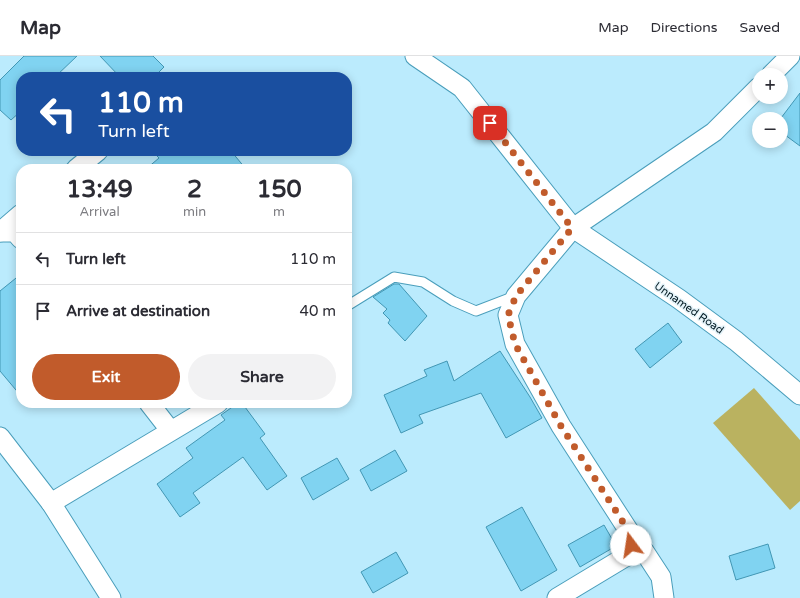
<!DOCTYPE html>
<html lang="en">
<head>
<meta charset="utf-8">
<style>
  :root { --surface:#fff; --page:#f2f2f3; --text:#2b2b33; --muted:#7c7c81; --line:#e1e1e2; --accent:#c15b2b }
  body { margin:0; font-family:"Varela Round",sans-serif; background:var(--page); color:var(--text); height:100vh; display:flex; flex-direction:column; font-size:15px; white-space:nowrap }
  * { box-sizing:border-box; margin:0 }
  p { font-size:13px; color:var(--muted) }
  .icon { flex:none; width:22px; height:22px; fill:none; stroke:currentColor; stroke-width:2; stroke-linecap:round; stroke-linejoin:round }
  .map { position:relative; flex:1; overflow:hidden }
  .sheet { position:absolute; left:16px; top:108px; width:336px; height:244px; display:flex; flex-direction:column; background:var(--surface); border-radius:16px; box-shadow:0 2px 10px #0003 }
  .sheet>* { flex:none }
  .top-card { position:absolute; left:16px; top:16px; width:336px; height:84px; border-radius:16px; box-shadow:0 2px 10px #0003; background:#1a4fa0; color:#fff; overflow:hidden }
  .controls { position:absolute; left:752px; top:12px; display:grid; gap:8px }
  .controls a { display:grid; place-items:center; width:36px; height:36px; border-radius:50%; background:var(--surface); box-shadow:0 2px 10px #0003; font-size:20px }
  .pin { position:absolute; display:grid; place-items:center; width:34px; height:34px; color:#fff; margin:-17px; border-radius:8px; box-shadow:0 2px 6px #0006 }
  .me { position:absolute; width:44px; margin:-22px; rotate:346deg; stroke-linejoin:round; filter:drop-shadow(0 0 3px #0008) }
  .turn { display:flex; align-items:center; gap:14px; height:84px; padding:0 16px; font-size:18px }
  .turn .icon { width:52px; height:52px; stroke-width:2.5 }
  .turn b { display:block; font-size:28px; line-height:34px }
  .eta { display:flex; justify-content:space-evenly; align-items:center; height:68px; text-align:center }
  .eta b { font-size:24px; font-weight:700; line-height:28px }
  .action { display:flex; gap:8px; margin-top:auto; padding:8px 16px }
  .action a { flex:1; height:46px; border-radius:24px; background:var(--accent); color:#fff; font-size:16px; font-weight:700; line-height:46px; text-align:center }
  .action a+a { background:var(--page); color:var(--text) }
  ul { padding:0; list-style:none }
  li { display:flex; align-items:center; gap:12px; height:52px; padding:0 16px; border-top:1px solid var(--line) }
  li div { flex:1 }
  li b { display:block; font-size:15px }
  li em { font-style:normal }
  header { display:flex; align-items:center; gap:24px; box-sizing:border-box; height:56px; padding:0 20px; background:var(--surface); border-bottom:1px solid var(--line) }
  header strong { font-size:19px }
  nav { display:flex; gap:22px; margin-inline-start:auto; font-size:14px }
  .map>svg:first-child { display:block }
</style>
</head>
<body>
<header>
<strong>Map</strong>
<nav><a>Map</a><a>Directions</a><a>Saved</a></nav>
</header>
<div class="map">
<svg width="800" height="542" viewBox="0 0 800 542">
  <rect width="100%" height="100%" fill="#bbebfd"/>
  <!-- green -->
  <polygon fill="#bab260" points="754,332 800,384 800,445 790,454 713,367"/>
  <!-- building -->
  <g fill="#80d3f1" stroke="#4297b4">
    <polygon points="24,0 77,0 55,21 21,21 21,55 11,64 0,54 0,24"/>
    <polygon points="100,0 153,0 164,11 154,21 120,21"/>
    <polygon points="800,37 800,90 781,76 781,62"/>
    <polygon points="152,95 231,95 246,113 146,113 159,102"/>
    <polygon points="21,218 21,340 0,315 0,235"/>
    <polygon points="394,228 399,228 427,260 405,285 388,267 390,264 383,257 387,253 373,241"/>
    <polygon points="668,267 682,286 650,312 635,293"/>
    <polygon points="500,295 530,341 542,362 506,382 481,337 419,359 423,367 401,377 384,339 427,320 424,314 447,305 454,325"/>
    <polygon points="238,347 242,347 265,378 260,382 287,420 267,434 243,401 193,437 200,447 180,461 157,428 193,402 186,392 225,364 221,359"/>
    <polygon points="395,394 407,415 371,435 360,414"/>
    <polygon points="337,402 349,423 313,444 301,422"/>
    <polygon points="522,451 557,514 521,535 486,471"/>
    <polygon points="604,469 616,490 580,511 568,489"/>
    <polygon points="768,488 775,512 736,524 729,500"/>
    <polygon points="396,496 408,517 373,537 361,516"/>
  </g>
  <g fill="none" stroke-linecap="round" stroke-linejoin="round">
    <!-- service casing -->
    <g stroke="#4a9ebb" stroke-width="11">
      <polyline id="service" points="347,250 394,221 423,226 453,245 476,255 515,240"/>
    </g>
    <!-- minor casing -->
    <g stroke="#4a9ebb" stroke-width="21">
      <g id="minor">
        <polyline points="415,0 462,32 573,172 679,243 736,285 800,339"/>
        <polyline points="771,19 790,0"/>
        <polyline points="76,113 98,95"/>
        <polyline points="0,176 21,158"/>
        <polyline points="0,176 15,176 21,183"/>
        <polyline points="149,347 170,374"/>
        <polyline points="0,381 51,447 111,542"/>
        <polyline points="51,447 218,347"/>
        <polyline points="632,480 644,495 661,521 664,542"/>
        <polyline points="557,542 630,498 632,480 561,370 515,288 508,259 516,240 573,172 714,76 759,31"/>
      </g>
    </g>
    <!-- service -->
    <use href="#service" stroke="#fff" stroke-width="9"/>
    <!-- minor -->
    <use href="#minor" stroke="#fff" stroke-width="19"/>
  </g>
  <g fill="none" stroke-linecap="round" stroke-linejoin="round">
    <!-- route -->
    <polyline stroke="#c15b2b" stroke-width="7" stroke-dasharray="0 12.6" points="490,67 572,172 516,240 508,259 515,288 561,370 632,480 631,489"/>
  </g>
  <g text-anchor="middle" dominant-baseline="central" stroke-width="3" stroke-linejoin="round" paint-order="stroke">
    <!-- street labels -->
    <g font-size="11" fill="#001821" stroke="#e3f2f8">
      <text transform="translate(689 252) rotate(35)">Unnamed Road</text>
    </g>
  </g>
</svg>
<div class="controls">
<a>+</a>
<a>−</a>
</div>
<div class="pin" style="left:490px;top:67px;background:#d93025"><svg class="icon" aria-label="arrive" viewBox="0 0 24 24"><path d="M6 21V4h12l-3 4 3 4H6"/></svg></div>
<svg class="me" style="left:631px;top:489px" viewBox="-20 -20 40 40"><circle r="19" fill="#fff"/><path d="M0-13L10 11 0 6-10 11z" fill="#c15b2b"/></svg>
<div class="top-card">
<div class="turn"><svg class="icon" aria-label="left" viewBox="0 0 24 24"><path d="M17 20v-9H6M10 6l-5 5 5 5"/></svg><div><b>110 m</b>Turn left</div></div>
</div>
<section class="sheet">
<div class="eta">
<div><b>13:49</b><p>Arrival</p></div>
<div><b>2</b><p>min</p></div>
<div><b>150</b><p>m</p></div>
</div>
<ul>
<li><svg class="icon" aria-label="left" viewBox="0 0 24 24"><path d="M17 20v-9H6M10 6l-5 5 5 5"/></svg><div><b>Turn left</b></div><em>110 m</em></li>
<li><svg class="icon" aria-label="arrive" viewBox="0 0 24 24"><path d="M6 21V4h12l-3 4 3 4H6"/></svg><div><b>Arrive at destination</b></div><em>40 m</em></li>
</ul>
<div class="action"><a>Exit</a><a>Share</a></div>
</section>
</div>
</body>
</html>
